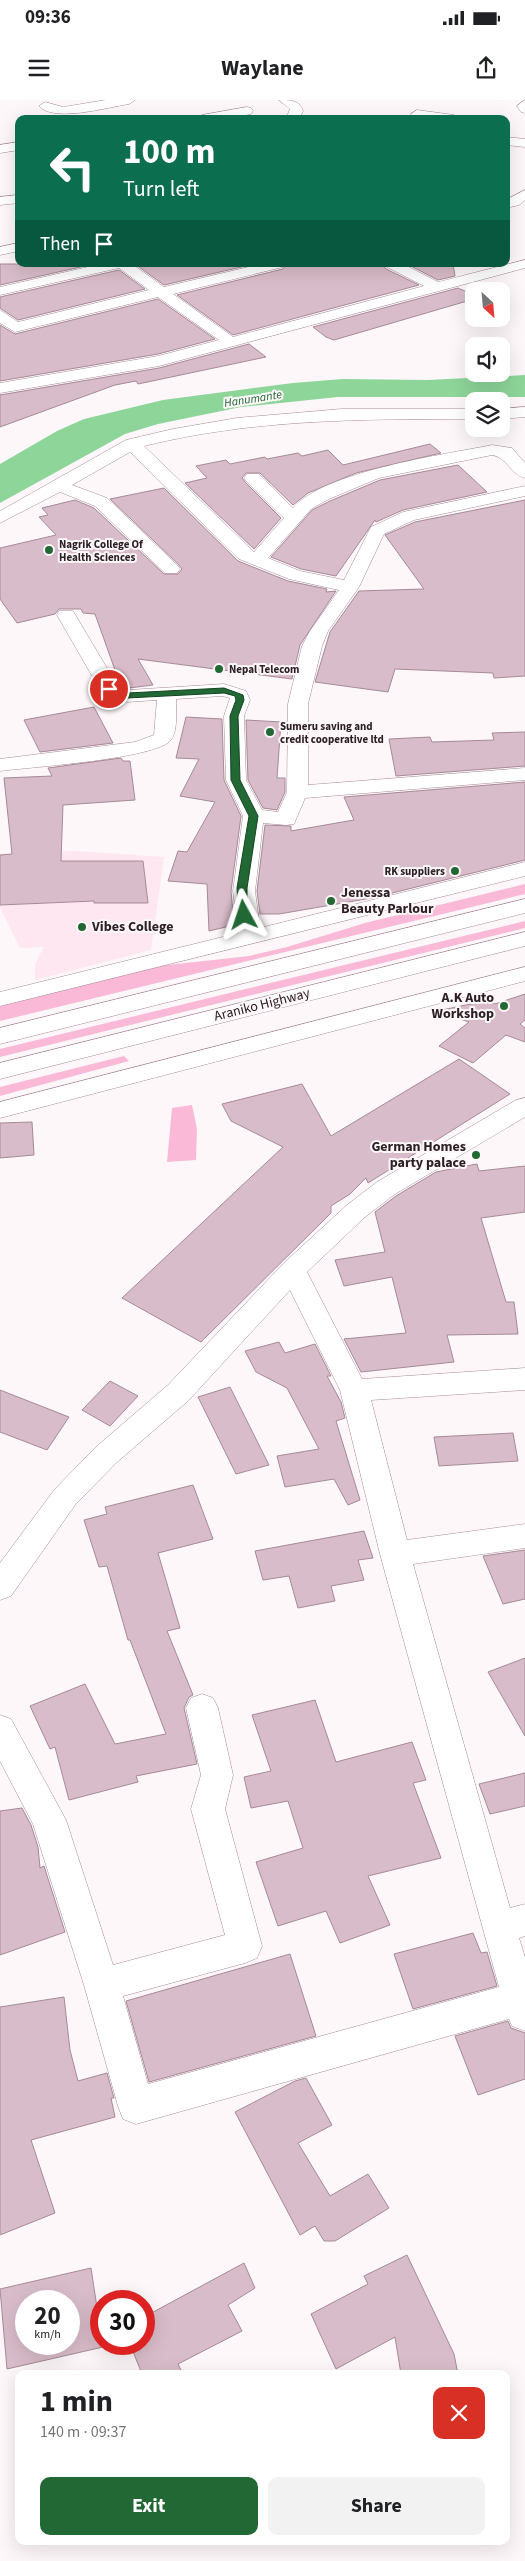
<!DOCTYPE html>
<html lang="en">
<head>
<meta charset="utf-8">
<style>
  :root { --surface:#fff; --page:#f2f2f2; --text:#202124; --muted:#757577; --accent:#216834 }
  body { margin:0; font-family:"Source Sans 3",sans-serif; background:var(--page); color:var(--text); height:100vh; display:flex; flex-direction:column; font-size:19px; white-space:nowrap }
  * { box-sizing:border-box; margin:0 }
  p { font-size:16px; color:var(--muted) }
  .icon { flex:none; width:28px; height:28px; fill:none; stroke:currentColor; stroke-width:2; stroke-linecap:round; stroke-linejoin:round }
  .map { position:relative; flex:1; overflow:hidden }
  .panel { position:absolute; left:15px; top:2270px; width:495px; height:175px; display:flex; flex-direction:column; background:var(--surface); border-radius:10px; box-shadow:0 5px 20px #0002 }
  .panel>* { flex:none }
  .guide { position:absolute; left:15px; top:15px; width:495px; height:152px; border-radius:10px; box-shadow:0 5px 20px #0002; background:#0b6e4f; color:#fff; overflow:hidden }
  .needle { width:32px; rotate:154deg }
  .buttons { position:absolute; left:465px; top:182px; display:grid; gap:10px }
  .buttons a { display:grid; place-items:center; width:45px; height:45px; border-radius:10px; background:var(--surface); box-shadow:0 5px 20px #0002; font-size:25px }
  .speed { position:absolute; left:15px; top:2190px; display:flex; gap:10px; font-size:25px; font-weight:700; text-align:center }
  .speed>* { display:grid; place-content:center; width:65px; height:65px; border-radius:50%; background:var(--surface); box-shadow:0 5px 20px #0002; line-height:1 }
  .speed small { font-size:12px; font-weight:400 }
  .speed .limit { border:8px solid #d22; background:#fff; color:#111 }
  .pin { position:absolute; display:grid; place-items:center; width:42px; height:42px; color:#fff; margin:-21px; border:2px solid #fff; border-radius:50%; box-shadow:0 1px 5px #0007 }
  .me { position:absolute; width:55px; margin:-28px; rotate:355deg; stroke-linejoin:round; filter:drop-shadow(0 0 4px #0008) }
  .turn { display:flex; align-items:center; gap:18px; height:105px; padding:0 25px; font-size:22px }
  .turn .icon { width:65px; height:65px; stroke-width:2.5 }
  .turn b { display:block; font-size:35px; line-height:42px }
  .then { display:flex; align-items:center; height:48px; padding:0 25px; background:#0003; gap:10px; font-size:19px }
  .round { display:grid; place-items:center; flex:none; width:52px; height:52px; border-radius:10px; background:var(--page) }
  .overview { display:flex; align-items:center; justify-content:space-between; height:85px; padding:0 25px }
  h1 { font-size:30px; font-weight:700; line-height:38px }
  .action { display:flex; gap:10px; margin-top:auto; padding:10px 25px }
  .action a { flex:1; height:58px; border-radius:10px; background:var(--accent); color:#fff; font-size:20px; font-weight:700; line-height:58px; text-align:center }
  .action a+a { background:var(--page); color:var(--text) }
  .status { display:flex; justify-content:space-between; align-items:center; height:35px; padding:0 25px; background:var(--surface); direction:ltr }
  .status svg { height:14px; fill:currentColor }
  header { display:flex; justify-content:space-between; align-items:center; height:65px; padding:0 25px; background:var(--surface); font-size:22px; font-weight:700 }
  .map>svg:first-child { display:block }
</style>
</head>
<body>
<div class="status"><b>09:36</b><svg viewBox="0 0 49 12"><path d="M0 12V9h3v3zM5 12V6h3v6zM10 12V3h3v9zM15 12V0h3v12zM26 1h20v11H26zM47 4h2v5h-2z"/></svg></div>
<header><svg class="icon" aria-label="menu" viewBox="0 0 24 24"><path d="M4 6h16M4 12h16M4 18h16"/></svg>Waylane<svg class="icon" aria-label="share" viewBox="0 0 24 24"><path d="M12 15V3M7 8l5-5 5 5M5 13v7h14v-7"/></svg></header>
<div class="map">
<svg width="525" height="2461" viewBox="0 0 525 2461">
  <rect width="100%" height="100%" fill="#fdf7f9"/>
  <!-- built -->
  <polygon fill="#fee7f1" points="75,751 164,757 151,850 35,880 35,864 44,847 20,848 0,807 0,754"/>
  <!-- green -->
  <g fill="#fbb9d8">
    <polygon points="525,784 525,794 0,921 0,906 159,866 249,856 287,847 365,823"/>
    <polygon points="525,821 525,828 0,957 0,949"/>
    <polygon points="124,956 129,961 0,996 0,987"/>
    <polygon points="192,1005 197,1029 196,1060 167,1062 172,1008"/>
  </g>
  <!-- water -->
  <polygon fill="#8ed59a" points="525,275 525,297 338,297 241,307 158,324 125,334 0,403 0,364 57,331 84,319 163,300 293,283 343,279 428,280"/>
  <!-- building -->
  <g fill="#d9bcc9" stroke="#a68a96" fill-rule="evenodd">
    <polygon points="0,164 94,164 0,185"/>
    <polygon points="135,164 254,164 164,185"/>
    <polygon points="287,164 383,164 386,169 419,185 233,235 177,195 283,169"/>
    <polygon points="407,164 453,164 455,176 438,180"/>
    <polygon points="119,170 145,189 18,220 0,208 0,197"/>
    <polygon points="458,188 474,195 474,199 334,240 326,237 313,227"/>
    <polygon points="158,199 215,239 158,254 0,281 0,225 15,234"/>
    <polygon points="249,244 266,257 138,284 136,281 115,285 0,327 0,295 159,268"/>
    <polygon points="430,344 441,353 356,373 308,393 293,405 260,373 246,373 242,378 246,383 281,418 254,449 185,383 207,378 196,366 226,360 230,364 265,357 267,359 298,353 302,356 328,350 343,365"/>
    <polygon points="458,365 487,392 403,410 376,422 375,420 336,476 301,469 271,457 312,410 330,401 380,380"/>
    <polygon points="164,388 238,461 288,481 327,489 326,492 336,491 300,545 292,579 138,559 153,585 129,588 120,584 95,514 83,513 81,509 59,509 55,514 17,523 0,499 0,448 56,435 39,417 48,415 42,408 75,400 94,408 164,474 178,474 182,469 178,464 110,399"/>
    <polygon points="525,400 525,576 494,578 493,573 395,569 388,592 315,582 330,532 359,491 424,489 385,435 415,422"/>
    <polygon points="94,607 113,643 40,652 24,620"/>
    <polygon points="186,617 222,619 224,680 241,716 231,791 234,825 209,831 207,784 168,781 178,751 187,752 215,702 180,696 199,659 176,658"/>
    <polygon points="246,620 281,622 277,678 285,678 285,692 277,710 263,708 248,680"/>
    <polygon points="525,632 525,666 396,676 389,639 430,637 432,642 494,640 492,633"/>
    <polygon points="121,658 123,661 130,661 135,700 63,705 61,761 143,761 148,803 94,803 94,801 0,805 0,755 12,754 4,678 52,676 48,668"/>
    <polygon points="525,682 525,760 372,798 279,814 260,814 257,791 265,725 291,726 291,731 354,720 344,697"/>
    <polygon points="525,894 525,920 520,924 525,928 525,942 506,935 473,963 439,946 469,922 437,911 490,900 495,904"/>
    <polygon points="459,959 510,994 368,1083 366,1078 350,1094 331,1106 331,1113 201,1242 122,1198 283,1047 231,1021 222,1004 302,984 331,1036"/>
    <polygon points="32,1022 34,1055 0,1058 0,1023"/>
    <polygon points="477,1064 479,1071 525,1066 525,1112 481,1118 506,1202 514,1202 518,1234 447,1235 454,1262 361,1272 344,1239 406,1233 392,1177 344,1186 335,1160 385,1152 375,1112 396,1096 436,1072"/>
    <polygon points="279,1242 285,1253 315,1244 331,1276 327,1276 341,1302 345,1318 336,1321 360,1400 348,1405 334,1379 285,1387 277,1356 319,1349 287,1288 256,1272 245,1251"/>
    <polygon points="110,1281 138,1296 110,1326 82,1310"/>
    <polygon points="230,1287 269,1365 236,1374 198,1297"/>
    <polygon points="0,1290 69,1317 47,1350 0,1332"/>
    <polygon points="513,1333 518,1361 439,1366 434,1337"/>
    <polygon points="193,1385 213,1439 158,1453 180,1528 167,1531 193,1595 189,1597 184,1608 197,1664 136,1676 138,1682 69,1700 55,1647 50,1649 30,1606 85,1584 115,1644 166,1634 130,1540 128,1540 107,1466 99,1467 84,1420 107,1414 105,1407"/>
    <polygon points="364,1431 373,1458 358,1460 364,1480 331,1486 335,1501 298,1508 289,1476 263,1480 255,1451"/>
    <polygon points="525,1450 525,1499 503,1504 483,1456"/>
    <polygon points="525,1558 525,1636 488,1572"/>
    <polygon points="315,1600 336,1662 412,1642 426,1680 413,1683 441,1758 368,1776 390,1825 340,1843 326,1811 278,1826 256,1762 303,1748 288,1701 251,1708 244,1677 271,1671 252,1615"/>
    <polygon points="525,1673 525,1706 490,1714 479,1684"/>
    <polygon points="22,1708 31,1725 38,1747 40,1768 44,1766 65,1832 0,1855 0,1711"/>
    <polygon points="473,1833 481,1853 487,1852 497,1886 413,1909 394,1854"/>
    <polygon points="290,1854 316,1936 149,1982 126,1901"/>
    <polygon points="64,1897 70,1950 78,1981 107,1973 114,1998 111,1998 115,2017 31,2040 55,2113 0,2135 0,1907"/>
    <polygon points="508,1921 511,1928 525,1933 525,1979 478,1995 455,1936"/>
    <polygon points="306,1978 332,2025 298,2043 330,2096 368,2074 389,2108 335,2141 324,2141 315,2126 300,2135 235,2012 295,1981"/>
    <polygon points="407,2155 454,2254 458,2274 401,2274 395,2237 336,2269 311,2214 368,2184 364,2176"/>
    <polygon points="244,2163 255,2188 228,2205 242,2231 178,2264 183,2274 142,2274 130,2244 144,2244 144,2217"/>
    <path d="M91,2168L103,2247L7,2269L0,2189ZM26,2201H69V2244H26Z"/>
  </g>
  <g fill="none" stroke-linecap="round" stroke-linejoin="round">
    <!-- minor casing -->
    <g stroke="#a68a96" stroke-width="1">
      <g id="minor">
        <path d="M106,0H135L129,4C108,7 54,23 39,6L45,2L63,7Z"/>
        <path d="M279,0C289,0 300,0 303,11L299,19H286L290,9Z"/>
        <polygon points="525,0 525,13 521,12 517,6"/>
        <polygon points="247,7 251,8 253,11 251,14 225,19 196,19 202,15"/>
        <polygon points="417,10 454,15 460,19 413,17 411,14"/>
        <polygon points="506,37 525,39 525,47 506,45"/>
        <polygon points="19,42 19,50 0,53 0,45"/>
        <polygon points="525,90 525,100 519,105 506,108 506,100"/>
        <polygon points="19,95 19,103 0,105 0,97"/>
        <polygon points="19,143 19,151 0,155 0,147"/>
        <polygon points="525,160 525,168 159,266 0,293 0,283 158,256 219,240 158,197 15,232 0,223 0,210 18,222 149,190 119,168 0,195 0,187 101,164 132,164 164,187 261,164 285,164 283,167 173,194 233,237 424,186 387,167 385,164 403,164 438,182"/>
        <polygon points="525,307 525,317 501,319 501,309"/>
        <path d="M342,309H474V319C362,319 253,319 144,346L254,452L284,418L247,382L244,378L247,374H259L293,408C325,371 443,355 492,345L512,348L525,363V378C511,375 507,357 492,355L379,378L329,399L311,409L268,458L300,471L344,480L371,427L403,412L525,386V396L414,420L384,434L359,487L328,531L322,546L308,604V685L525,668V680L305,698L294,724L286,725L263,723L255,791L260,828L525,762V776L0,906V892L239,833L233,791L243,716L226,680L224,616L230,598L222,596L176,599C176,610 178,631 171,640C156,659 30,667 0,671V659L135,642L154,635L157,600L127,602L102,593L57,515L59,511H73L117,585L129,590L224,584L246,591L250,600L244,616L246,680L262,710L278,712L287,692L288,604L302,546L310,531L339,490L289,479L239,459L130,352L72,385L107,398L177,465L180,469L177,473H165L95,406L60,392L0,423V411L126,340L173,329L237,318Z"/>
        <polygon points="525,867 525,881 0,1018 0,1002"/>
        <polygon points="525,998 525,1017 395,1094 365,1117 307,1172 362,1279 525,1268 525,1290 371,1300 407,1440 525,1424 525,1448 413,1464 510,1808 525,1804 525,1836 519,1838 525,1857 525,1931 512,1926 509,1919 136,2024 123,2019 118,2006 84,1885 33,1724 0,1661 0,1615 11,1619 66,1720 113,1865 225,1835 191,1709 201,1675 186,1608 191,1598 202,1594 213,1598 218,1608 233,1675 225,1709 262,1846 257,1858 245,1863 123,1896 148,1984 499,1887 380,1454 340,1290 290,1190 188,1301 116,1363 75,1405 11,1496 0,1500 0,1463 55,1389 96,1347 168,1285 284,1163 347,1105 377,1082 516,1000"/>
      </g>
    </g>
    <!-- highway casing -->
    <g stroke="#a68a96" stroke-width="1">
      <g id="highway">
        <polygon points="525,799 525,813 0,944 0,928"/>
        <polygon points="525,832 525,846 0,979 0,963"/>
      </g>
    </g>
    <!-- minor -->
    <use href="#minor" fill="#fff" fill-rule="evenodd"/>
    <!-- highway -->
    <use href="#highway" fill="#fff" fill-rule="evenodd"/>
  </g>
  <!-- route -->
  <polygon fill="#216834" stroke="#154422" points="109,587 128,593 224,588 243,595 244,600 238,616 240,680 258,716 247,788 247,817 239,815 237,788 249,716 231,680 230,616 236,600 235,596 224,593 127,598 106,591 105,589"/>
  <!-- markers -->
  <g fill="#216834" stroke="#fdf7f9" stroke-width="2">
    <circle cx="49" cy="450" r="5"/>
    <circle cx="219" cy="569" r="5"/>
    <circle cx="270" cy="632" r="5"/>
    <circle cx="455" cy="771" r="5"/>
    <circle cx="331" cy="801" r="5"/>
    <circle cx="82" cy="827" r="5"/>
    <circle cx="504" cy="906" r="5"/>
    <circle cx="476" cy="1055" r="5"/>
  </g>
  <g text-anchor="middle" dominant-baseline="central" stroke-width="4" stroke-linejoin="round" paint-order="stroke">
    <!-- far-poi labels -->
    <g font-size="11" font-weight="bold" fill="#2b2025" stroke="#fdf7f9" text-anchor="start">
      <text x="59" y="444">Nagrik College Of<tspan x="59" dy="13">Health Sciences</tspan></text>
      <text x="229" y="569">Nepal Telecom</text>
      <text x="280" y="626">Sumeru saving and<tspan x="280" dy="13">credit cooperative ltd</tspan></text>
      <text x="445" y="771" text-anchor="end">RK suppliers</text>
    </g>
    <!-- far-water labels -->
    <g font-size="12" font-style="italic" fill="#1a6530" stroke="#fdf7f9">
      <text transform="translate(253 299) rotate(-9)">Hanumante</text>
    </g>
    <!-- poi labels -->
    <g font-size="14" font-weight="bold" fill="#2b2025" stroke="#fdf7f9" text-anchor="start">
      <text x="341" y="793">Jenessa<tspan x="341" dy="16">Beauty Parlour</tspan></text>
      <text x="92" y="827">Vibes College</text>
      <text x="494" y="898" text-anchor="end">A.K Auto<tspan x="494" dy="16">Workshop</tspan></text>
      <text x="466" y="1047" text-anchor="end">German Homes<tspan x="466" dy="16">party palace</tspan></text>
    </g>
    <!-- street labels -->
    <g font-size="14" fill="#2b2025" stroke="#fdf7f9">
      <text transform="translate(262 905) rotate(-14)">Araniko Highway</text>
    </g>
  </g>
</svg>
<div class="buttons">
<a><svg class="needle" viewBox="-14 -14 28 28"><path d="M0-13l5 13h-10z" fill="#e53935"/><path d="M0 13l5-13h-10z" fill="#757577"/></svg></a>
<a><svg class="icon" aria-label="sound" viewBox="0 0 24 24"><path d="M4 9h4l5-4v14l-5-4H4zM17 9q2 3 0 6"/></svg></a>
<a><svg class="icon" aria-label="layers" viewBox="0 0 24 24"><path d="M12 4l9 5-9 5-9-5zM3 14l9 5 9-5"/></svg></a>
</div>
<div class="speed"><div>20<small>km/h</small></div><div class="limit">30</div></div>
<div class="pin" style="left:109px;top:589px;background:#d93025"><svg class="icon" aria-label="arrive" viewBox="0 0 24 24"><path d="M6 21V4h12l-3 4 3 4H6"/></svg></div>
<svg class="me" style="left:244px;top:815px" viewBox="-20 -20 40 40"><path d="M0-17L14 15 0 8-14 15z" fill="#216834" stroke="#fff" stroke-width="4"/></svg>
<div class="guide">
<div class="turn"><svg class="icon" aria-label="left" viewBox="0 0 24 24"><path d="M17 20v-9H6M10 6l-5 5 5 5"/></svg><div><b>100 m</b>Turn left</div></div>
<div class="then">Then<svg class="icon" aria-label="arrive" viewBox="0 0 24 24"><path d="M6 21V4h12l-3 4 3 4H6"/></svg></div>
</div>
<section class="panel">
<div class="overview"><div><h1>1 min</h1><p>140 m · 09:37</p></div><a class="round" style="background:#d93025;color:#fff"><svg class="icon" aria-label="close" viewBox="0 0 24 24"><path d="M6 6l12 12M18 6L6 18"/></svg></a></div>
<div class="action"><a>Exit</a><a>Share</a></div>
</section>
</div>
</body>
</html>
